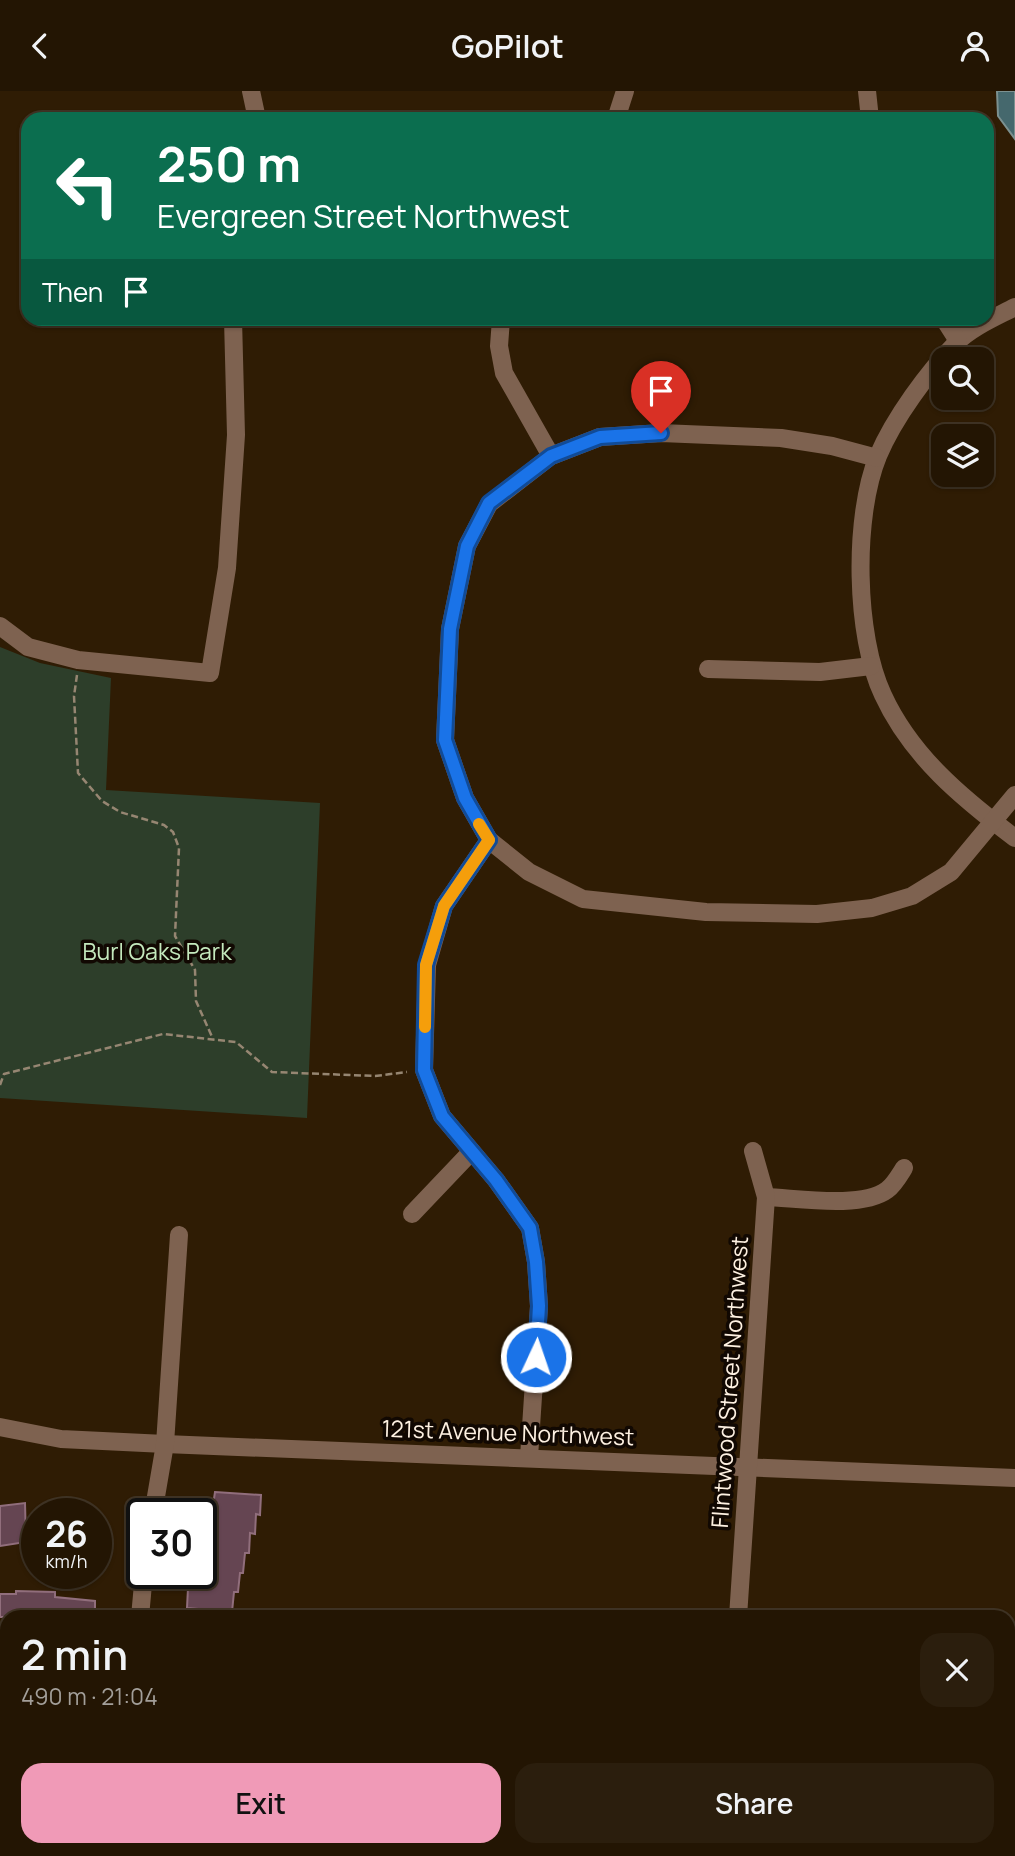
<!DOCTYPE html>
<html lang="en">
<head>
<meta charset="utf-8">
<style>
  :root { --surface:#231503; --page:#2b1e0d; --text:#f1f3f6; --muted:#a39f9a; --line:#403425; --accent:#f09ab7 }
  body { margin:0; font-family:Manrope,sans-serif; background:var(--page); color:var(--text); height:100vh; display:flex; flex-direction:column; font-size:26px; white-space:nowrap }
  * { box-sizing:border-box; margin:0 }
  p { font-size:23px; color:var(--muted) }
  .icon { flex:none; width:38px; height:38px; fill:none; stroke:currentColor; stroke-width:2; stroke-linecap:round; stroke-linejoin:round }
  .map { position:relative; flex:1; overflow:hidden }
  .panel { position:absolute; left:0px; top:1519px; width:1015px; height:247px; display:flex; flex-direction:column; background:var(--surface); border-radius:21px 21px 0 0; box-shadow:0 2px 5px #0004,0 0 0 2px var(--line) }
  .panel>* { flex:none }
  .banner { position:absolute; left:21px; top:21px; width:973px; height:214px; border-radius:21px; box-shadow:0 2px 5px #0004,0 0 0 2px var(--line); background:#0b6e4f; color:#fff; overflow:hidden }
  .fabs { position:absolute; left:931px; top:256px; display:grid; gap:14px }
  .fabs a { display:grid; place-items:center; width:63px; height:63px; border-radius:14px; background:var(--surface); box-shadow:0 2px 5px #0004,0 0 0 2px var(--line); font-size:35px }
  .speed { position:absolute; left:21px; top:1407px; display:flex; gap:14px; font-size:35px; font-weight:700; text-align:center }
  .speed>* { display:grid; place-content:center; width:91px; height:91px; border-radius:50%; background:var(--surface); box-shadow:0 2px 5px #0004,0 0 0 2px var(--line); line-height:1 }
  .speed small { font-size:18px; font-weight:400 }
  .speed .limit { border:4px solid #111; border-radius:10px; background:#fff; color:#111 }
  .pin { position:absolute; display:grid; place-items:center; width:60px; height:60px; color:#fff; margin:-72px -30px; border-radius:50% 50% 50% 0; rotate:-45deg; box-shadow:0 0 7px #0007 }
  .pin .icon { rotate:45deg }
  .me { position:absolute; width:77px; margin:-38px; rotate:3deg; stroke-linejoin:round; filter:drop-shadow(0 0 5px #0008) }
  .turn { display:flex; align-items:center; gap:24px; height:147px; padding:0 21px; font-size:32px }
  .turn .icon { width:91px; height:91px; stroke-width:2.5 }
  .turn b { display:block; font-size:49px; line-height:60px }
  .then { display:flex; align-items:center; height:66px; padding:0 21px; background:#0003; gap:14px; font-size:26px }
  .round { display:grid; place-items:center; flex:none; width:74px; height:74px; border-radius:21px; background:var(--page) }
  .head { display:flex; align-items:center; justify-content:space-between; height:119px; padding:0 21px }
  h1 { font-size:42px; font-weight:600; line-height:52px }
  .cta { display:flex; gap:14px; margin-top:auto; padding:14px 21px }
  .cta a { flex:1; height:80px; border-radius:21px; background:var(--accent); color:#111; font-size:28px; font-weight:600; line-height:80px; text-align:center }
  .cta a+a { background:var(--page); color:var(--text) }
  header { display:flex; justify-content:space-between; align-items:center; height:91px; padding:0 21px; background:var(--surface); font-size:32px; font-weight:600 }
  .map>svg:first-child { display:block }
</style>
</head>
<body>
<header><svg class="icon" aria-label="back" viewBox="0 0 24 24"><path d="M15 5l-7 7 7 7"/></svg>GoPilot<svg class="icon" aria-label="person" viewBox="0 0 24 24"><circle cx="12" cy="8" r="4"/><path d="M4 21q1-7 8-7t8 7"/></svg></header>
<div class="map">
<svg width="1015" height="1765" viewBox="0 0 1015 1765">
  <rect width="100%" height="100%" fill="#2f1c04"/>
  <!-- green -->
  <polygon fill="#2d3e2a" points="0,556 40,572 111,587 106,699 320,712 307,1027 0,1007"/>
  <!-- water -->
  <g fill="#45686d" stroke="#7c9190" stroke-width="2">
    <polygon points="997,0 1015,0 1015,48 998,25"/>
    <polygon points="0,1757 175,1761 195,1765 0,1765"/>
  </g>
  <!-- building -->
  <g fill="#654552" stroke="#916e7c" stroke-width="2">
    <polygon points="215,1401 261,1404 260,1424 256,1423 255,1443 250,1442 249,1462 245,1462 243,1482 240,1482 238,1501 234,1501 232,1521 187,1517 188,1497 192,1498 193,1482 201,1482 204,1439 209,1440"/>
    <polygon points="25,1412 26,1451 0,1455 0,1415"/>
    <polygon points="16,1500 55,1501 55,1506 95,1510 95,1526 0,1526 0,1503 16,1503"/>
  </g>
  <g fill="none" stroke-linecap="round" stroke-linejoin="round">
    <!-- path -->
    <g stroke="#968672" stroke-width="2.5" stroke-dasharray="7 3.5" stroke-linecap="butt">
      <polyline points="77,584 74,605 78,682 102,710 120,721 164,734 173,741 179,757 175,845 195,879 196,910 213,948"/>
      <polyline points="0,994 4,983 163,943 236,951 272,981 375,985 407,981"/>
      <polyline points="0,1730 7,1730"/>
      <polyline points="233,1759 239,1765"/>
    </g>
    <!-- minor -->
    <g stroke="#7e6250" stroke-width="18">
      <polyline points="251,0 257,28"/>
      <polyline points="867,0 870,28"/>
      <polyline points="616,28 625,0"/>
      <path d="M1015,216C996,226 972,236 956,252C928,281 894,327 878,365C853,426 855,545 883,604C911,665 962,707 1015,747"/>
      <polyline points="501,228 499,255 504,282 551,365"/>
      <polyline points="944,228 958,250"/>
      <polyline points="877,367 832,355 781,347 661,342 600,346 551,365 489,413 467,455 450,538 445,649 465,707 489,749 529,781 583,808 706,821 817,823 872,817 912,805 951,781 1015,704"/>
      <polyline points="0,535 28,556 78,569 210,582 227,477 236,344 233,228"/>
      <polyline points="708,578 820,581 871,575"/>
      <polyline points="489,749 444,815 427,874 424,979 442,1025 496,1089 530,1137 536,1171 539,1215 529,1366"/>
      <path d="M766,1106C797,1107 861,1118 887,1099C894,1094 899,1085 904,1077"/>
      <polyline points="412,1123 471,1061"/>
      <polyline points="0,1336 61,1348 165,1353 1015,1387"/>
      <polyline points="153,1423 165,1353 179,1144"/>
      <polyline points="140,1526 144,1482"/>
      <polyline points="738,1526 766,1106 753,1060"/>
      <polyline points="0,1594 7,1594"/>
      <polyline points="723,1765 723,1759"/>
    </g>
  </g>
  <g fill="none" stroke-linecap="round" stroke-linejoin="round">
    <!-- route casing -->
    <g stroke="#114b97" stroke-width="18">
      <polyline id="route" points="536,1266 539,1215 536,1171 530,1137 496,1089 442,1025 424,979 426,874 444,815 489,749 465,707 445,649 450,538 467,455 489,412 551,365 600,346 661,342"/>
    </g>
    <!-- route -->
    <use href="#route" stroke="#1a73e8" stroke-width="12"/>
    <!-- slow -->
    <polyline stroke="#f59e0b" stroke-width="12" points="425,936 426,874 444,815 489,749 479,733"/>
  </g>
  <g text-anchor="middle" dominant-baseline="central" stroke-width="7" stroke-linejoin="round" paint-order="stroke">
    <!-- park labels -->
    <g font-size="23" fill="#c4e9bd" stroke="#110802">
      <text x="157" y="860">Burl Oaks Park</text>
    </g>
    <!-- street labels -->
    <g font-size="23" fill="#fef1e2" stroke="#110802">
      <text transform="translate(729 1291) rotate(-86)">Flintwood Street Northwest</text>
      <text transform="translate(508 1341) rotate(2)">121st Avenue Northwest</text>
    </g>
  </g>
</svg>
<div class="fabs">
<a><svg class="icon" aria-label="search" viewBox="0 0 24 24"><circle cx="10" cy="10" r="6"/><path d="M15 15l6 6"/></svg></a>
<a><svg class="icon" aria-label="layers" viewBox="0 0 24 24"><path d="M12 4l9 5-9 5-9-5zM3 14l9 5 9-5"/></svg></a>
</div>
<div class="speed"><div>26<small>km/h</small></div><div class="limit">30</div></div>
<div class="pin" style="left:661px;top:342px;background:#d93025"><svg class="icon" aria-label="arrive" viewBox="0 0 24 24"><path d="M6 21V4h12l-3 4 3 4H6"/></svg></div>
<svg class="me" style="left:536px;top:1266px" viewBox="-20 -20 40 40"><circle r="17" fill="#1a73e8" stroke="#fff" stroke-width="3"/><path d="M0-11L8 9 0 5-8 9z" fill="#fff"/></svg>
<div class="banner">
<div class="turn"><svg class="icon" aria-label="left" viewBox="0 0 24 24"><path d="M17 20v-9H6M10 6l-5 5 5 5"/></svg><div><b>250 m</b>Evergreen Street Northwest</div></div>
<div class="then">Then<svg class="icon" aria-label="arrive" viewBox="0 0 24 24"><path d="M6 21V4h12l-3 4 3 4H6"/></svg></div>
</div>
<section class="panel">
<div class="head"><div><h1>2 min</h1><p>490 m · 21:04</p></div><a class="round"><svg class="icon" aria-label="close" viewBox="0 0 24 24"><path d="M6 6l12 12M18 6L6 18"/></svg></a></div>
<div class="cta"><a>Exit</a><a>Share</a></div>
</section>
</div>
</body>
</html>
